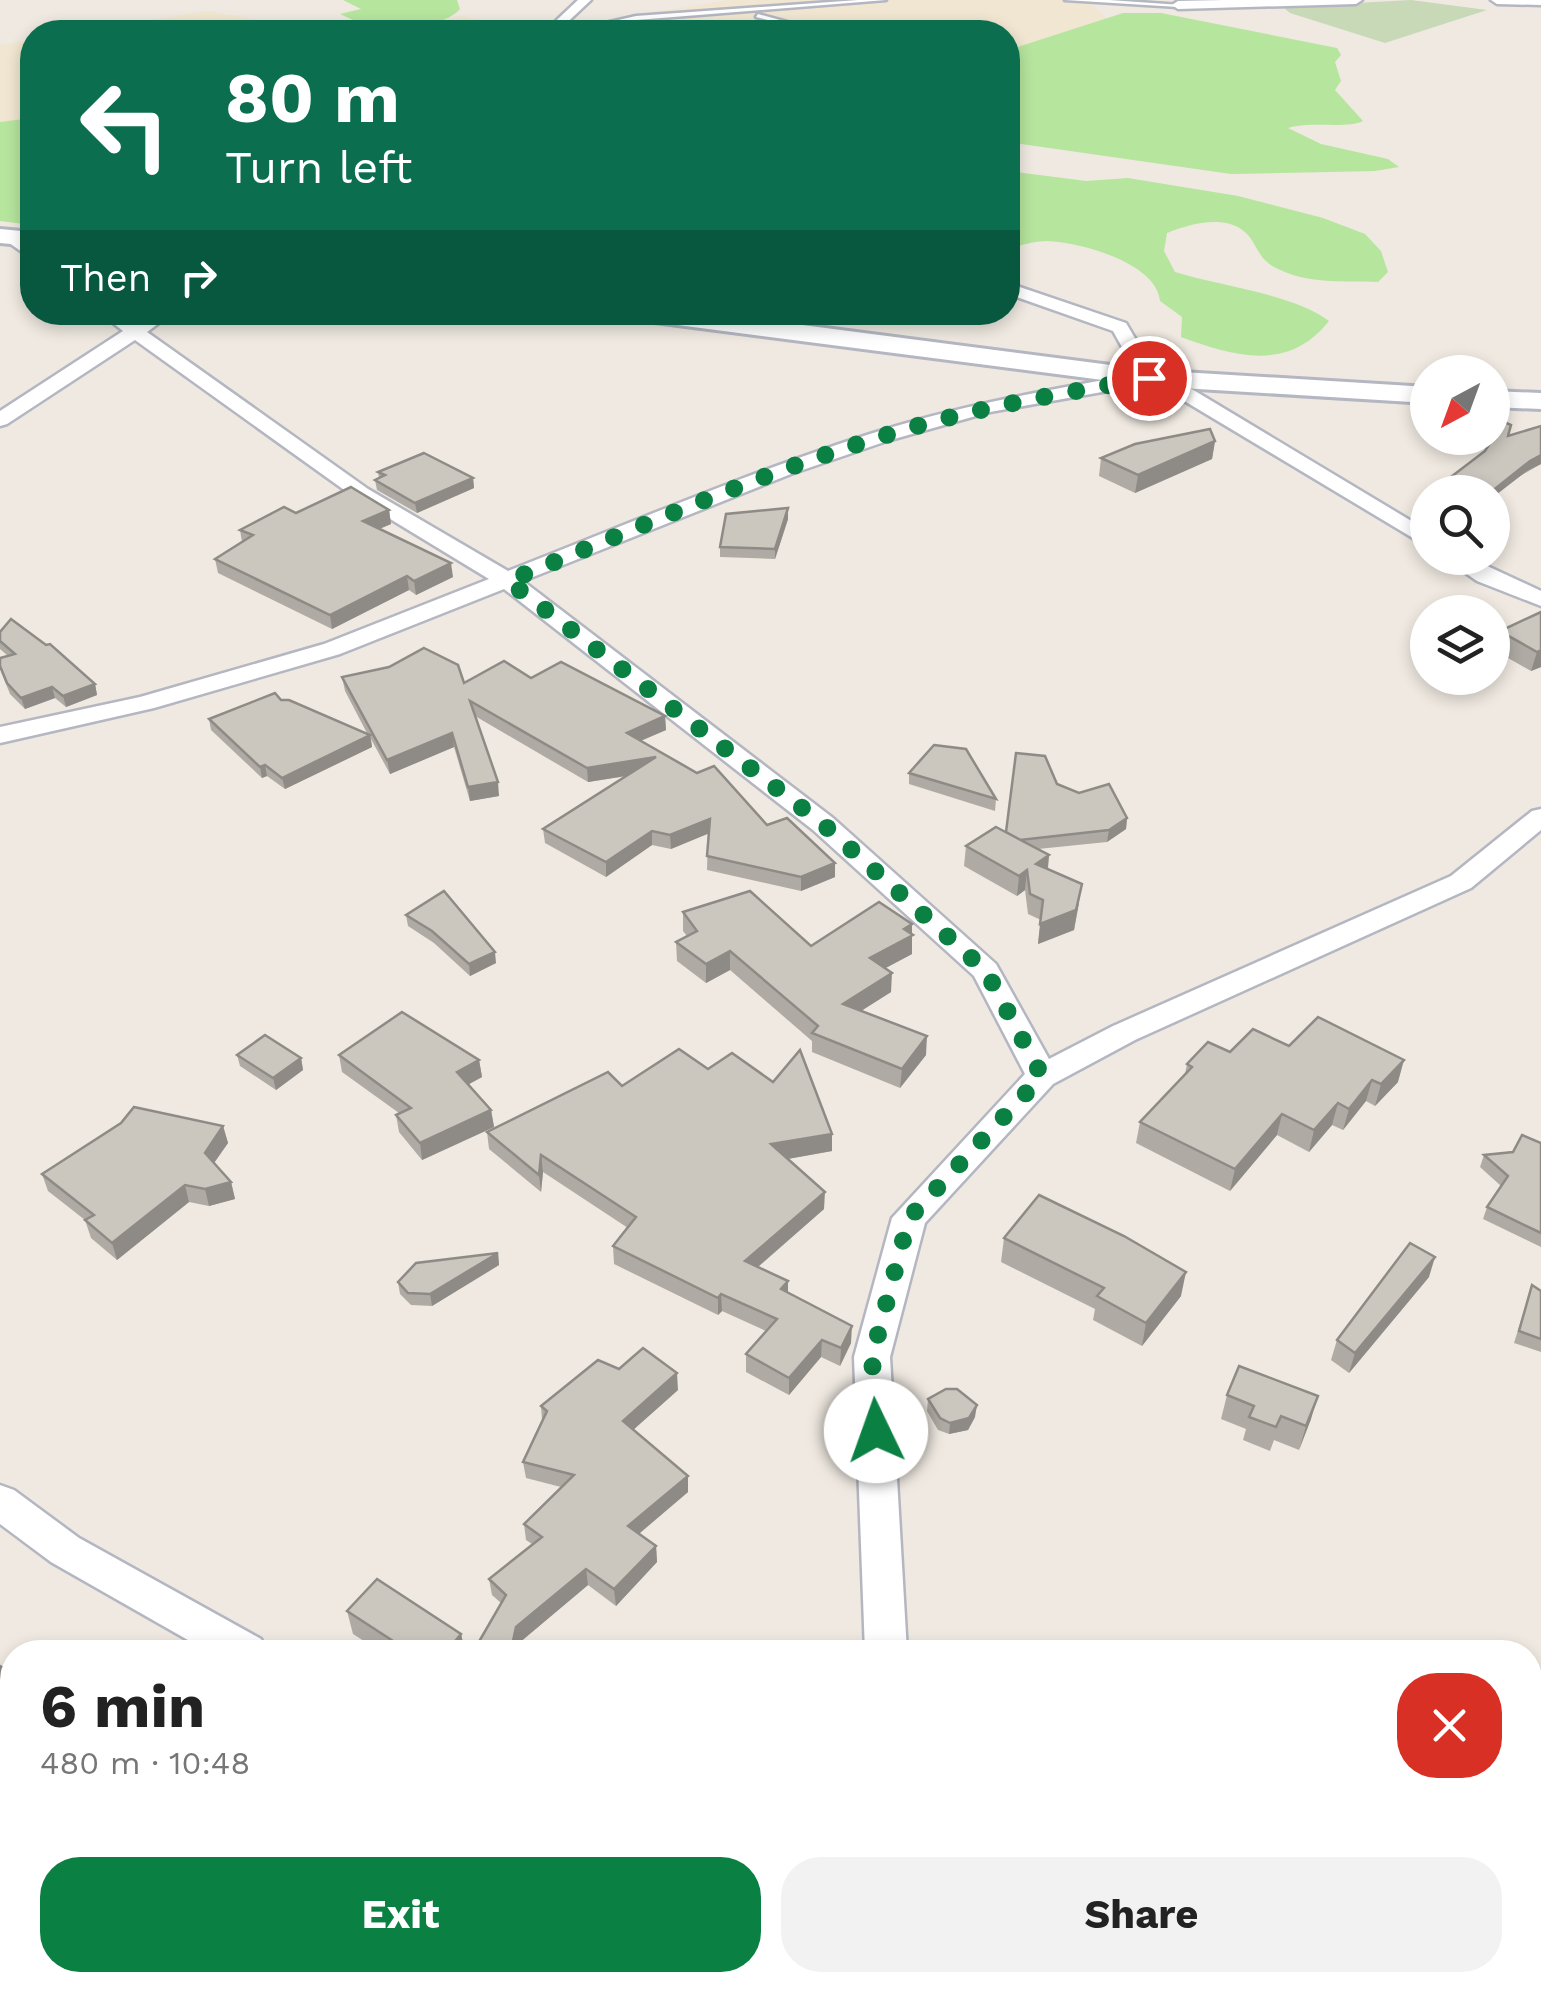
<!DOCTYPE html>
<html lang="en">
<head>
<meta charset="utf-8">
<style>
  :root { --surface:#fff; --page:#f2f2f2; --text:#222; --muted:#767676; --accent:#0b8043 }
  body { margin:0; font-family:"Work Sans",sans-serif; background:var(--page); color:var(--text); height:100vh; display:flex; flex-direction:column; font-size:38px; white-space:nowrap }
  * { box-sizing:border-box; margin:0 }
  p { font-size:32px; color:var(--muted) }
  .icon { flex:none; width:55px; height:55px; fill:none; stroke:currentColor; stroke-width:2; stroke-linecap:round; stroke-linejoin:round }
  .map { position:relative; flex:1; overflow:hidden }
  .sheet { position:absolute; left:0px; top:1640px; width:1542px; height:352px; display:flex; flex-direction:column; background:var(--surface); border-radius:40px 40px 0 0; box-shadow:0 5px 15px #0003 }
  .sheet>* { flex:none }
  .guide { position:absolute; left:20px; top:20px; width:1000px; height:305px; border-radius:40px; box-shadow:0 5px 15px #0003; background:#0b6e4f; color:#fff; overflow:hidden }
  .needle { width:65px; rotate:221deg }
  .buttons { position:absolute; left:1410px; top:355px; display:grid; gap:20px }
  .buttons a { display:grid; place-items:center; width:100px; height:100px; border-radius:50%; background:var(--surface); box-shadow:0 5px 15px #0003; font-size:50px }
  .pin { position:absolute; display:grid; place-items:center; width:85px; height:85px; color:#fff; margin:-42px; border:5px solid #fff; border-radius:50%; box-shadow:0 2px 10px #0007 }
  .me { position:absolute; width:110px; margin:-55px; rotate:357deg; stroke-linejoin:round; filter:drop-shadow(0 0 8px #0008) }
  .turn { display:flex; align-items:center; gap:35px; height:210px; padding:0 40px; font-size:45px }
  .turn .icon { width:130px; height:130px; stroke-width:2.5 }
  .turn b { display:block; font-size:70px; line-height:85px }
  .then { display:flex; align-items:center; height:95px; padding:0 40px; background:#0003; gap:20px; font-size:38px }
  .round { display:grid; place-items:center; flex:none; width:105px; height:105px; border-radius:40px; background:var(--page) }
  .summary { display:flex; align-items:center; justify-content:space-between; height:170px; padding:0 40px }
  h1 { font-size:60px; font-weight:700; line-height:75px }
  .button { display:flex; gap:20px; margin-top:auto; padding:20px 40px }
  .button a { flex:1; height:115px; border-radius:40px; background:var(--accent); color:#fff; font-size:40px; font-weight:700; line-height:115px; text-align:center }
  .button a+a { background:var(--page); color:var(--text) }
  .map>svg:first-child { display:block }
</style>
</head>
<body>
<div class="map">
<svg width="1541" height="1991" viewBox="0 0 1541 1991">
  <rect width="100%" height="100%" fill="#efe9e1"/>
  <!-- education -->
  <g fill="#f0e6d1">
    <polygon points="729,0 1086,0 1107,18 1008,50 1008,32 571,32 578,24"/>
    <polygon points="207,11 328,32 76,32"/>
    <polygon points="463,16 522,28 519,32 376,32"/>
    <polygon points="32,40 32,225 0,221 0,45"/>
  </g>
  <!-- green -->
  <g fill="#b6e59e">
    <path d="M343,0H457L460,9C441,31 381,28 353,26L355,21L340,14L361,9Z"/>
    <path d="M1123,13H1161L1337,48L1341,55L1335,62L1341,81L1335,90L1363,121C1348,129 1311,121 1288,128L1321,144L1388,159L1399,167L1375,171L1231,174L1008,142V50Z"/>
    <polygon points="32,118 32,225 0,221 0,122"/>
    <path d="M1008,171L1086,181L1128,178L1238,196L1323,218L1365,234L1381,251L1388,272L1378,282C1345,281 1308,284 1278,269C1263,262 1260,254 1253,242C1235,211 1192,223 1167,233L1164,251L1175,272C1219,286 1294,294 1329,321C1289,372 1235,357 1181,337L1182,317L1160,301C1157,263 1080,242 1047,241C1034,241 1020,246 1008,248Z"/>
  </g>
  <!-- cemetery -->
  <polygon fill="#c8d9b8" points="1411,0 1487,10 1385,43 1290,13 1283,7"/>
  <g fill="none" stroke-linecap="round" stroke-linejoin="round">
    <!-- service casing -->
    <g stroke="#b4b7c1" stroke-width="5">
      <g id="service">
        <polygon points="858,0 886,0 636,20 576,32 566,32 636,16"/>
        <polygon points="1065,0 1109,0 1181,5 1178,7"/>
        <polygon points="758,14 820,31 821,32 813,32 756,17"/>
        <polygon points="784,25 786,28 748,32 751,30"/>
      </g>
    </g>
    <!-- minor casing -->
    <g stroke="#b4b7c1" stroke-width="5">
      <g id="minor">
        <polygon points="578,0 591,0 557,32 544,32"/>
        <polygon points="1224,0 1362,0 1356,4 1178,9 1172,5 1178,1"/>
        <polygon points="1491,0 1541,0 1541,5 1497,4"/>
        <polygon points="5,234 17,234 32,246 32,259 5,240"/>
        <path d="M1008,283L1126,323L1156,374L1190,388L1428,531V547L1176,396L1147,384L990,412L887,441L791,474L523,581L833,818L996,964L1049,1059L1113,1026L1451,876L1532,811L1541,809V830L1471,888L1135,1040L1053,1084L925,1223L890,1357L907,1652H865L854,1357L892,1218L1025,1074L974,976L813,830L504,589L340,654L154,708L0,743V727L140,697L324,644L489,579L354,497L135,340L7,424L0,426V411L123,331L99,312H120L136,323L152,312H174L147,332L368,489L508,571C628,524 747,473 870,434C958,406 1047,390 1137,374L1113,331L1008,294Z"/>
        <polygon points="1444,558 1470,558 1541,591 1541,606 1477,581"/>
        <polygon points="0,1485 14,1490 79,1538 261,1639 267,1652 209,1652 51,1562 0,1524"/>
        <rect x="878" y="1980" width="48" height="11"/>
      </g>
    </g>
    <!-- secondary casing -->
    <g stroke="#b4b7c1" stroke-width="6">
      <g id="secondary">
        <polygon points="0,229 32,232 32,246 0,243"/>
        <polygon points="627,312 702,312 1149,370 1428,387 1428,403 1149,386 639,320"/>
        <polygon points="1492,391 1541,393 1541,409 1492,407"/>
      </g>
    </g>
    <!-- service -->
    <use href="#service" fill="#fff" fill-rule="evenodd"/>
    <!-- minor -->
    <use href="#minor" fill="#fff" fill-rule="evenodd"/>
    <!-- secondary -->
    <use href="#secondary" fill="#fff" fill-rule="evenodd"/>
  </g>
  <!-- wall -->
  <g fill="#afaba4">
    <polygon points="1541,426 1541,464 1492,492 1440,492 1443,483"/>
    <polygon points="1215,441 1212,459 1135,493 1099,476 1101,458"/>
    <polygon points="378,472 473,478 474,488 417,513 377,490 375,480 379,478"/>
    <polygon points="389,510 391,524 379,529 453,577 416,595 409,590 332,629 218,573 215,559 242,542 240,530 296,513"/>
    <polygon points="788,519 775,559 720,557 720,547"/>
    <polygon points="1541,612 1541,667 1531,671 1494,650 1500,631"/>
    <polygon points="0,632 95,684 97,695 66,707 55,698 25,709 10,694 0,669 0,658 8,656 0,649"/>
    <polygon points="342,677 464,683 531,678 665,716 666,730 641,741 767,825 835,863 835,877 801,891 707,870 708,833 671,849 652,845 606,877 545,843 543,829 627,776 588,782 475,716 499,796 470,801 454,747 390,774 371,739 372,747 285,789 267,776 262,778 211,730 209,719 281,700 368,735 345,691"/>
    <polygon points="909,773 996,799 995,811 909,784"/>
    <polygon points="1057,784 1127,818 1126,829 1107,842 1038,849 1049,855 1048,869 1079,904 1074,930 1038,944 1041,920 1028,914 1025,890 1017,896 964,866 966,846 1006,832"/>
    <polygon points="683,912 811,946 912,924 912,954 885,968 891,992 861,1011 926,1055 900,1088 812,1052 812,1041 730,970 706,983 677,961 676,942 687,936 683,931"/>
    <polygon points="406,915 496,963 470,976 434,943 408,926"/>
    <polygon points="1289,1046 1398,1082 1375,1106 1366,1101 1343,1130 1332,1125 1309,1152 1277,1135 1230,1191 1136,1143 1140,1122 1185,1074 1187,1064 1230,1052"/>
    <polygon points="237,1055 301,1058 303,1070 276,1090 240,1066"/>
    <polygon points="339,1055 479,1060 482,1077 469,1084 491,1110 494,1127 422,1160 399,1132 396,1115 399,1113 342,1072"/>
    <polygon points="708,1069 832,1151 787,1159 824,1209 758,1267 788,1281 788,1293 851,1343 840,1366 821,1357 789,1395 746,1372 746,1354 766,1331 722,1311 718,1315 614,1264 613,1246 628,1228 543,1172 541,1192 489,1149 487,1132 622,1086"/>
    <polygon points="223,1126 228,1143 214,1163 231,1182 235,1199 209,1206 189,1202 117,1260 91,1238 85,1220 48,1191 42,1174"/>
    <polygon points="1541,1143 1541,1247 1483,1219 1487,1207 1501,1186 1480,1167 1484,1155 1513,1152"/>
    <polygon points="1004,1238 1181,1296 1142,1346 1093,1320 1095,1309 1001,1262"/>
    <polygon points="498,1253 499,1265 432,1306 411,1305 400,1294 398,1282"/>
    <polygon points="1429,1277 1349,1373 1331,1360 1337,1340"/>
    <polygon points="1532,1285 1541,1291 1541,1352 1514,1343"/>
    <polygon points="619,1369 678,1390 633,1430 688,1476 688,1492 639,1534 656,1546 657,1562 616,1606 588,1585 519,1643 501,1603 492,1595 489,1579 532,1544 526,1540 524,1524 561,1487 526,1478 523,1462 542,1420 541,1406"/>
    <polygon points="1227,1395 1311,1419 1299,1450 1274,1440 1270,1451 1243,1440 1246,1429 1221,1419"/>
    <polygon points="928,1399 975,1417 968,1430 949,1434 938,1430 927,1411"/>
    <polygon points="347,1611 461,1634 465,1652 381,1652 353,1634"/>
    <polygon points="663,1980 754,1980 762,1984 762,1991 682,1991"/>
  </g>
  <!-- shaded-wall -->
  <g fill="#8e8b86">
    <polygon points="1215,441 1212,459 1135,493 1138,475"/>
    <polygon points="1541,455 1541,464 1527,471 1492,498 1492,491 1530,461"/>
    <polygon points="473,478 474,488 417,513 415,503"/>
    <polygon points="788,508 788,519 775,559 775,549"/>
    <polygon points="389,510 391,524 365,535 363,521"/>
    <polygon points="451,563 453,577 416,595 414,581"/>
    <polygon points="407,576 409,590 332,629 330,615"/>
    <polygon points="1541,650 1541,667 1531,671 1537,652"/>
    <polygon points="95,684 97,695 66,707 63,696"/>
    <polygon points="52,687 55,698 25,709 21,698"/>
    <polygon points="665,716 666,730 628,746 627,733"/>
    <polygon points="452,733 454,747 390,774 387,760"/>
    <polygon points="370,735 372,747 285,789 282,778"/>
    <polygon points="656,757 656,771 588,782 587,768"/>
    <polygon points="265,765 267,776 262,778 260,767"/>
    <polygon points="498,782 499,796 470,801 468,787"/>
    <polygon points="1127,818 1126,829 1107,842 1109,830"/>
    <polygon points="710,819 710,833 671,849 670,835"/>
    <polygon points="652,831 652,845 606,877 606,862"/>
    <polygon points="1049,855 1047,875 1036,864"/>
    <polygon points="835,863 835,877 801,891 801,877"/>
    <polygon points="1027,870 1025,890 1017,896 1019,876"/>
    <polygon points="1082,884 1074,930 1038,944 1040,924"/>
    <polygon points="912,924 912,954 869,977 870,958 904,929"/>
    <polygon points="730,951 730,970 706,983 706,964"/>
    <polygon points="495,952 496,963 470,976 469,964"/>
    <polygon points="892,973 891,992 842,1023 843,1004"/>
    <polygon points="927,1036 926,1055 900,1088 902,1069"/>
    <polygon points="301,1058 303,1070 276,1090 273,1078"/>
    <polygon points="479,1060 482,1077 460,1089 457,1072"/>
    <polygon points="1404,1060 1398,1082 1375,1106 1381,1084"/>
    <polygon points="1372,1080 1366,1101 1343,1130 1349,1109"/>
    <polygon points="1338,1103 1332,1125 1309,1152 1314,1130"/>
    <polygon points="491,1110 494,1127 422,1160 420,1143"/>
    <polygon points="1282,1114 1277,1135 1230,1191 1235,1169"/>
    <polygon points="223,1126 228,1143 209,1170 205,1153"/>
    <polygon points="832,1134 832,1151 771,1162 771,1144"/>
    <polygon points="541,1155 543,1172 541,1192 539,1175"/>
    <polygon points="231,1182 235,1199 209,1206 205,1189"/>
    <polygon points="185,1185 189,1202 117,1260 112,1243"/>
    <polygon points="825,1192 824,1209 745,1278 745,1261"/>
    <polygon points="498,1253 499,1265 432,1306 430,1294"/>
    <polygon points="1435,1257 1429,1277 1349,1373 1355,1353"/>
    <polygon points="1186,1272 1181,1296 1142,1346 1146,1323"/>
    <polygon points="788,1281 788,1298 781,1289"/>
    <polygon points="721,1294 722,1311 718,1315 718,1298"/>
    <polygon points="852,1326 851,1343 840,1366 841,1348"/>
    <polygon points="822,1340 821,1357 789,1395 789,1378"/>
    <polygon points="677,1373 678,1390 624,1438 623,1421"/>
    <polygon points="1318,1396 1311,1419 1299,1450 1306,1426"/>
    <polygon points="977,1405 975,1417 968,1430 949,1434 950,1423"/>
    <polygon points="688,1476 688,1492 629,1542 628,1526"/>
    <polygon points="656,1546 657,1562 616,1606 614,1589"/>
    <polygon points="586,1569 588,1585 519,1643 516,1652 492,1652 516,1627"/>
    <polygon points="461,1634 465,1652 446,1652"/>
    <polygon points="8,1670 12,1679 12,1701 0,1716 0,1680"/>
  </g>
  <!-- building -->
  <g fill="#cbc7bf" stroke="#8e8b86" stroke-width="2.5">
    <polygon points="1504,422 1511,425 1508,436 1541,426 1541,455 1530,461 1491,492 1457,492 1460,488 1443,483 1485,451"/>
    <polygon points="1210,429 1215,441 1138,475 1101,458 1135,444"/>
    <polygon points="424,453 473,478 415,503 375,480 385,475 378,472"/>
    <polygon points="351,487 389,510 363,521 451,563 414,581 407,576 330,615 215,559 253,535 240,530 284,507 296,513"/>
    <polygon points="788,508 775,549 720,547 726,514"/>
    <polygon points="1541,612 1541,650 1537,652 1500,631"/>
    <polygon points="11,619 46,645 50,644 95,684 63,696 52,687 21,698 7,683 0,666 0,658 15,654 0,641 0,632"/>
    <polygon points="424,648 458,665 464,683 504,661 531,678 561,662 665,716 627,733 697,773 714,766 767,825 787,818 835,863 801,877 707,856 710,819 670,835 652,831 606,862 543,829 656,757 587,768 470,701 498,782 468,787 452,733 387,760 342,677 389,667"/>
    <polygon points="275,693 281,700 289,700 370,735 282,778 265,765 260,767 209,719"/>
    <polygon points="934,745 966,749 996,799 909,773"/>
    <polygon points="1016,753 1045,756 1057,784 1079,793 1109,784 1127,818 1109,830 1020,840 1006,832"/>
    <polygon points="996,827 1049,855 1036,864 1082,884 1076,910 1040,924 1043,900 1030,894 1027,870 1019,876 966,846"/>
    <polygon points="444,891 495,952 469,964 432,931 406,915"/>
    <polygon points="750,891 811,946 879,902 912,924 904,929 913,935 870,958 892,973 843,1004 927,1036 902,1069 812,1033 818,1026 730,951 706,964 676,942 697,931 683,912"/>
    <polygon points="402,1012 479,1060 457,1072 491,1110 420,1143 396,1115 411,1108 339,1055"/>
    <polygon points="1318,1017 1404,1060 1381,1084 1372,1080 1349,1109 1338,1103 1314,1130 1282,1114 1235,1169 1140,1122 1192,1067 1187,1064 1208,1042 1230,1052 1253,1029 1289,1046"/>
    <polygon points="265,1035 301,1058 273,1078 237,1055"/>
    <polygon points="679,1049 708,1069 732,1053 773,1082 800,1050 832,1134 771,1144 825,1192 745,1261 788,1281 781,1289 852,1326 841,1348 822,1340 789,1378 746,1354 777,1319 721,1294 718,1298 613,1246 636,1217 541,1155 539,1175 487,1132 608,1072 622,1086"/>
    <polygon points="134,1107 223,1126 205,1153 231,1182 205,1189 185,1185 112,1243 85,1220 94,1215 42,1174 121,1123"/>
    <polygon points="1522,1135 1541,1143 1541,1233 1487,1207 1508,1176 1484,1155 1513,1152"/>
    <polygon points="1039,1195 1124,1236 1186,1272 1146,1323 1097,1296 1104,1288 1004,1238"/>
    <polygon points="1410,1243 1435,1257 1355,1353 1337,1340"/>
    <polygon points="498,1253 430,1294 408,1293 398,1282 416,1263"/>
    <polygon points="1532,1285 1541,1291 1541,1339 1519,1331"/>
    <polygon points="643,1348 677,1373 623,1421 688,1476 628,1526 656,1546 614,1589 586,1569 516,1627 513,1641 492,1652 473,1652 506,1595 489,1579 542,1537 524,1524 574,1475 523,1462 547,1411 541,1406 598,1360 619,1369"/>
    <polygon points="1239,1366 1318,1396 1306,1426 1281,1416 1276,1427 1249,1417 1254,1406 1227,1395"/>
    <polygon points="946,1389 957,1389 977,1405 969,1418 950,1423 940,1418 928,1399"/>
    <polygon points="377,1579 461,1634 446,1652 410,1652 347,1611"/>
    <polygon points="0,1666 8,1670 0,1680"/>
    <polygon points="680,1980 754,1980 762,1984 759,1991 699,1991"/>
  </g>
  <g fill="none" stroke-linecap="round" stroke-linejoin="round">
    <!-- route -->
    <path stroke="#0b8043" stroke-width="18" stroke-dasharray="0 32.4" d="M876,1431L872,1357L909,1218L1042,1076L986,971L823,824L508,581C631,531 753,476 880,437C968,409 1058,394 1149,378"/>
  </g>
</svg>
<div class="buttons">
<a><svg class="needle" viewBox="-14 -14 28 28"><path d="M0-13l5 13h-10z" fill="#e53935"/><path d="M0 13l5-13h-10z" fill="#767676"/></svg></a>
<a><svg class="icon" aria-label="search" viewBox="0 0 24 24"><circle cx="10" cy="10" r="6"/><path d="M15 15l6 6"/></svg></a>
<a><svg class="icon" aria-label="layers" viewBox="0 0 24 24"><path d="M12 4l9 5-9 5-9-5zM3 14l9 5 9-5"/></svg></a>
</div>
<div class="pin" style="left:1149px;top:378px;background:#d93025"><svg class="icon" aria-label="arrive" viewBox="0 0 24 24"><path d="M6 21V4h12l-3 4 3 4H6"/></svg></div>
<svg class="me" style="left:876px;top:1431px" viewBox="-20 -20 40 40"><circle r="19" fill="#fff"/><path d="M0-13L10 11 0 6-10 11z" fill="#0b8043"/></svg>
<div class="guide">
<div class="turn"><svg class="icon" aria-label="left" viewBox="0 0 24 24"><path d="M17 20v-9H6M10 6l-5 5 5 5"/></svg><div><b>80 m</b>Turn left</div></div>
<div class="then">Then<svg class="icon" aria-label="right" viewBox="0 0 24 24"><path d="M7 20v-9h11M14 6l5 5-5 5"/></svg></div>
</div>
<section class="sheet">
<div class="summary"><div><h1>6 min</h1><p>480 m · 10:48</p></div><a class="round" style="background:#d93025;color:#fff"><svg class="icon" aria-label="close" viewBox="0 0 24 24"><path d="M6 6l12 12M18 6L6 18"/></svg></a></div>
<div class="button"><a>Exit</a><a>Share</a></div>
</section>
</div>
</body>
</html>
